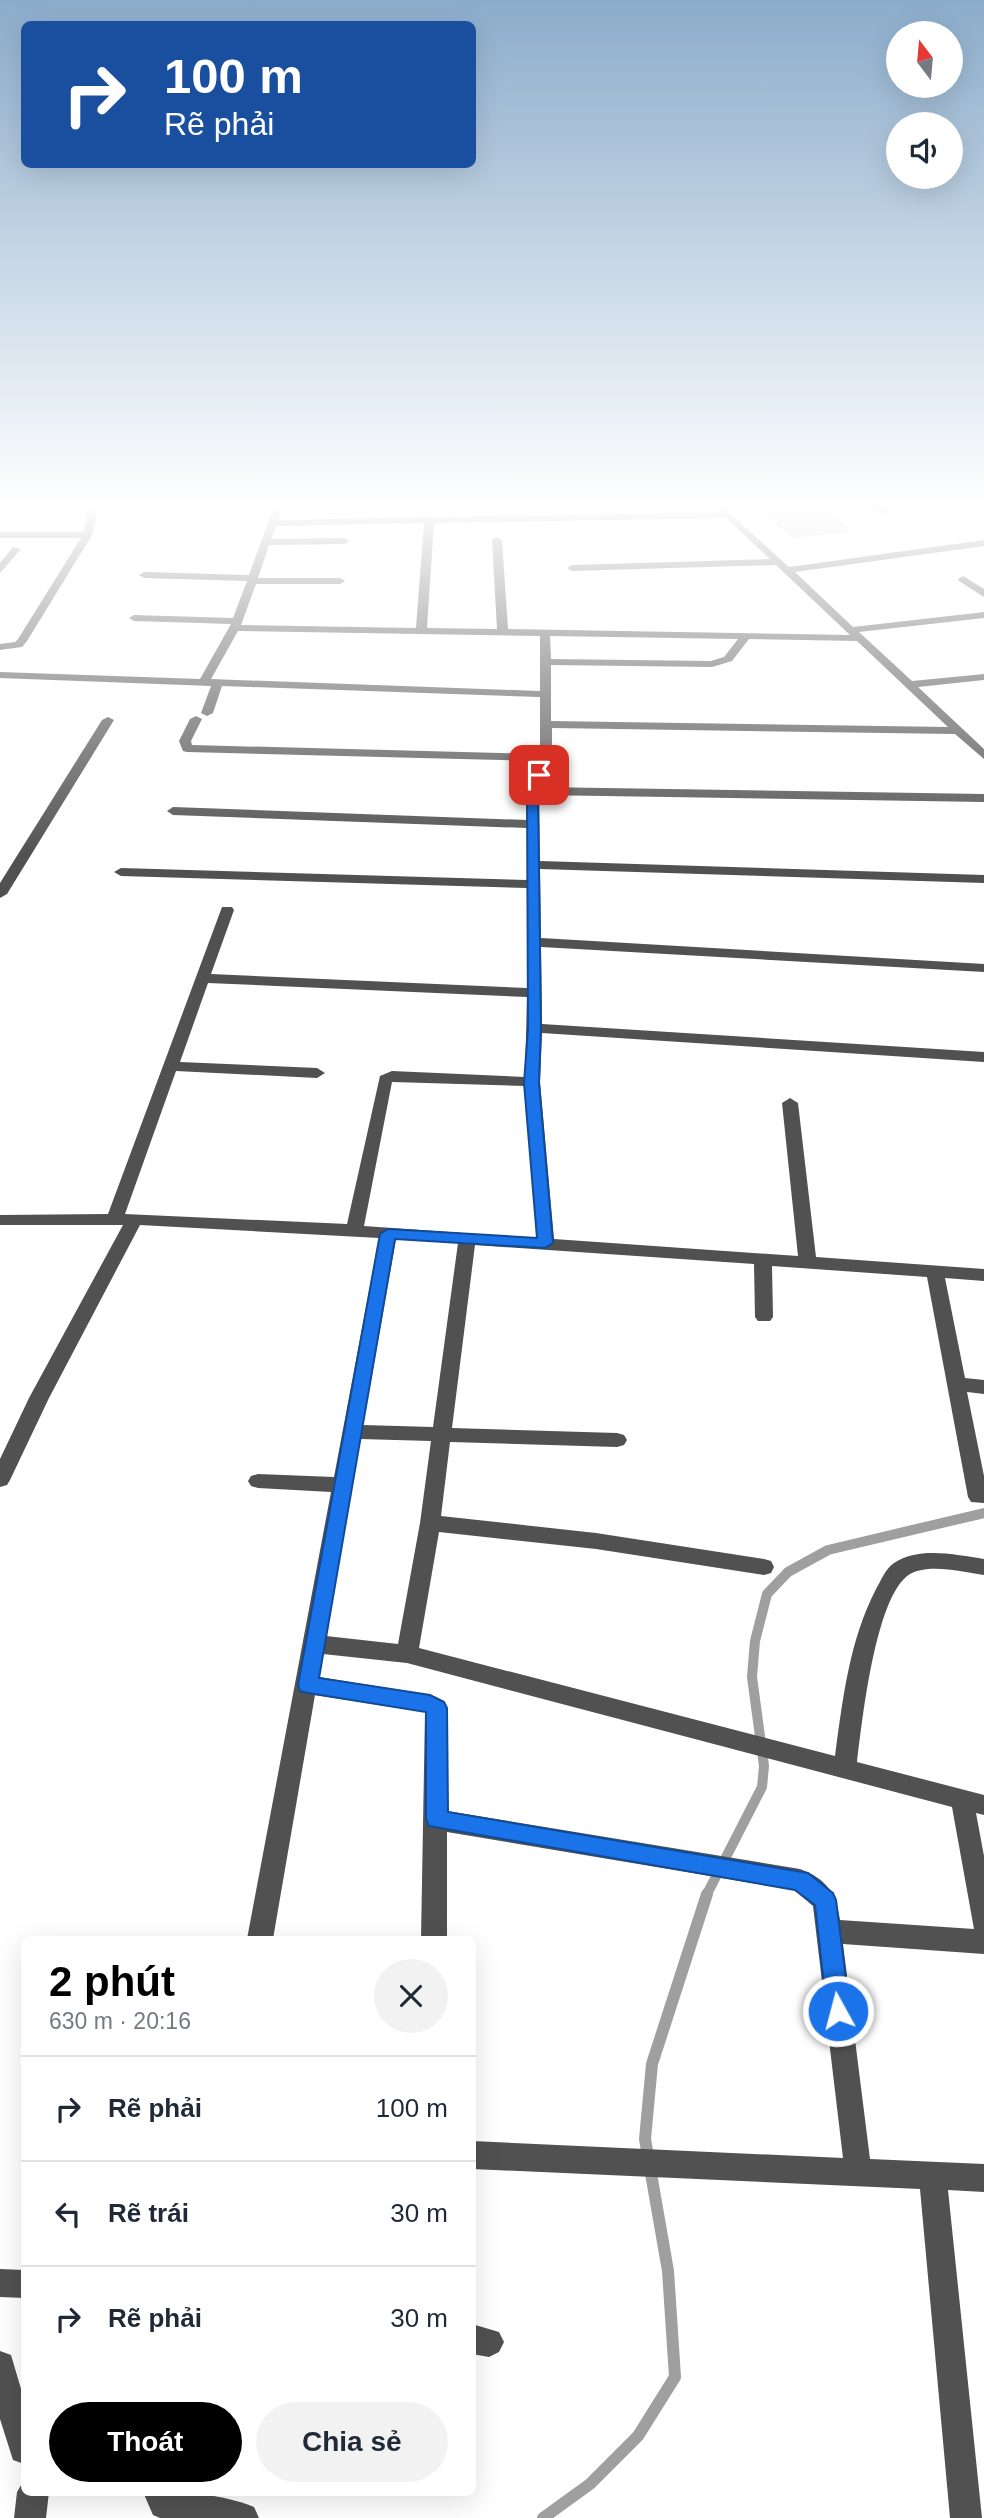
<!DOCTYPE html>
<html lang="vi">
<head>
<meta charset="utf-8">
<style>
  :root { --surface:#fff; --page:#f2f2f3; --text:#1f2937; --muted:#747a83; --line:#e0e1e3; --accent:#000 }
  body { margin:0; font-family:Arial,sans-serif; background:var(--page); color:var(--text); height:100vh; display:flex; flex-direction:column; font-size:26px; white-space:nowrap }
  * { box-sizing:border-box; margin:0 }
  p { font-size:23px; color:var(--muted) }
  .icon { flex:none; width:38px; height:38px; fill:none; stroke:currentColor; stroke-width:2; stroke-linecap:round; stroke-linejoin:round }
  .map { position:relative; flex:1; overflow:hidden }
  .drawer { position:absolute; left:21px; top:1936px; width:455px; height:560px; display:flex; flex-direction:column; background:var(--surface); border-radius:10px; box-shadow:0 7px 28px #0002 }
  .drawer>* { flex:none }
  .hud { position:absolute; left:21px; top:21px; width:455px; height:147px; border-radius:10px; box-shadow:0 7px 28px #0002; background:#1a4fa0; color:#fff; overflow:hidden }
  .needle { width:46px; rotate:344deg }
  .fabs { position:absolute; left:886px; top:21px; display:grid; gap:14px }
  .fabs a { display:grid; place-items:center; width:77px; height:77px; border-radius:50%; background:var(--surface); box-shadow:0 7px 28px #0002; font-size:35px }
  .pin { position:absolute; display:grid; place-items:center; width:60px; height:60px; color:#fff; margin:-30px; border-radius:14px; box-shadow:0 4px 10px #0006 }
  .me { position:absolute; width:77px; margin:-38px; rotate:353deg; stroke-linejoin:round; filter:drop-shadow(0 0 5px #0008) }
  .turn { display:flex; align-items:center; gap:24px; height:147px; padding:0 28px; font-size:32px }
  .turn .icon { width:91px; height:91px; stroke-width:2.5 }
  .turn b { display:block; font-size:49px; line-height:60px }
  .round { display:grid; place-items:center; flex:none; width:74px; height:74px; border-radius:37px; background:var(--page) }
  .head { display:flex; align-items:center; justify-content:space-between; height:119px; padding:0 28px }
  h1 { font-size:42px; font-weight:800; line-height:52px; color:var(--accent) }
  .button { display:flex; gap:14px; margin-top:auto; padding:14px 28px }
  .button a { flex:1; height:80px; border-radius:42px; background:var(--accent); color:#fff; font-size:28px; font-weight:800; line-height:80px; text-align:center }
  .button a+a { background:var(--page); color:var(--text) }
  ul { padding:0; list-style:none }
  li { display:flex; align-items:center; gap:21px; height:105px; padding:0 28px; border-top:2px solid var(--line) }
  li div { flex:1 }
  li b { display:block; font-size:26px }
  li em { font-style:normal }
  .map>svg:first-child { display:block }
</style>
</head>
<body>
<div class="map">
<svg width="984" height="2518" viewBox="0 0 984 2518">
  <rect width="100%" height="100%" fill="#fff"/>
  <g fill="none" stroke-linecap="round" stroke-linejoin="round">
    <!-- stream-far1 -->
    <polyline stroke="#9f9f9f" stroke-width="10" points="706,1896 762,1787 764,1766 752,1677 755,1641 767,1594 788,1572 828,1550 984,1513"/>
    <!-- stream -->
    <polyline stroke="#9f9f9f" stroke-width="12" points="543,2518 590,2484 638,2436 675,2377 668,2271 645,2139 652,2064 707,1894"/>
  </g>
  <!-- building -->
  <polygon fill="#c0c0c0" points="752,504 818,504 851,529 847,530 849,532 792,538"/>
  <g fill="none" stroke-linecap="round" stroke-linejoin="round">
    <!-- minor -->
    <g fill="#515151" fill-rule="evenodd">
      <polygon points="90,504 100,504 92,535 27,641 22,647 0,650 0,644 15,642 18,639 81,538 0,538 0,532 83,532"/>
      <path d="M275,504H284L278,520L720,512L716,508L721,505L789,567L984,540V546L795,572L853,627L984,612V618L859,632L912,681L984,674V680L918,687L984,749V759L955,734L552,728V758L541,787L984,794V802L539,795L540,861L984,875V883L540,869L541,938L984,964V972L541,947L542,1024L984,1052V1062L542,1033L540,1082L554,1239L798,1256L782,1103L790,1098L798,1103L816,1257L984,1269V1281L945,1278L965,1378L984,1380V1394L967,1392L984,1476V1503L971,1502L968,1497L927,1277L772,1266L773,1317L770,1321H758L755,1317L754,1264L475,1245L452,1428L617,1433L624,1435L627,1440L624,1445L617,1447L450,1442L441,1516L596,1533L764,1559L771,1561L774,1567L771,1573L764,1575L596,1549L439,1532L419,1648L835,1756C843,1698 849,1642 876,1589C881,1581 885,1569 894,1563C919,1546 957,1555 984,1559V1575C964,1572 929,1563 910,1574C875,1595 862,1723 857,1762L984,1795V1815L976,1813L984,1856V1954L843,1944L870,2159L984,2164V2192L948,2190L982,2518H950L920,2189L472,2169V2141L843,2158L813,1906L794,1890L447,1832V1939H421L425,1712L315,1695L273,1939H247L331,1492L258,1488L251,1486L248,1481L251,1476L258,1474L334,1477L379,1238L140,1225L49,1398L10,1480L7,1485L0,1487V1459L29,1398L123,1225H0V1215L108,1214L222,907H232L234,910L211,974L527,988V888L121,876L114,872L121,868L527,880V828L173,815L167,811L173,807L527,820V791L539,761L187,752L183,751L179,741L190,719L196,716L202,719L191,741L192,745L540,754V697L222,686L213,713L207,716L201,713L211,686L0,678V672L200,679L231,624L134,621L129,618L134,615L233,618L247,581L144,578L139,575L144,572L249,575ZM726,518L770,559L572,565L567,568L572,571L776,565L850,635L508,629L502,540L497,537L492,540L497,629L427,628L434,523ZM424,523L416,628L241,625L256,584H340L345,581L340,578H258L269,545L344,544L349,541L344,538L271,539L276,526ZM238,631L540,636V691L211,679ZM550,636L738,639L724,657L711,661L551,659ZM749,639L857,641L948,727L551,721V665L712,667L732,661ZM208,983L527,997L525,1077L392,1071L380,1076L347,1224L125,1214L176,1071L317,1078L325,1073L317,1068L180,1062ZM392,1082L525,1086L537,1238L364,1226ZM396,1239L458,1243L433,1427L363,1425ZM360,1439L431,1441L420,1523L398,1644L326,1636ZM323,1654L407,1663L952,1807L974,1929L840,1920C836,1893 827,1879 800,1869L447,1811V1708L444,1701L431,1695L319,1677Z"/>
      <polygon points="867,504 878,504 889,512 881,514"/>
      <polygon points="13,547 21,549 0,573 0,563"/>
      <polygon points="963,576 984,589 984,597 959,581 958,579"/>
      <polygon points="108,717 114,720 7,894 0,898 0,883 102,720"/>
      <polygon points="0,2269 24,2270 24,2298 0,2297"/>
      <polygon points="472,2324 499,2332 504,2342 499,2352 489,2357 472,2354"/>
      <polygon points="0,2351 11,2355 24,2399 24,2464 13,2460 0,2419"/>
      <polygon points="24,2480 24,2492 49,2492 46,2518 14,2518 17,2492"/>
      <path d="M143,2492C180,2492 220,2493 254,2507L259,2518H160L153,2515Z"/>
    </g>
  </g>
  <!-- sky -->
  <linearGradient id="sky" x2="0" y2="1"><stop stop-color="#8baccb"/><stop offset="0.59" stop-color="#fff"/><stop offset="1" stop-color="#fff" stop-opacity="0"/></linearGradient>
  <rect width="984" height="856" fill="url(#sky)"/>
  <!-- route -->
  <polygon fill="#1a73e8" stroke="#114b97" stroke-width="2" points="539,771 545,775 538,792 541,1028 539,1083 553,1243 545,1248 395,1239 319,1678 430,1695 444,1702 447,1708 448,1812 808,1873 833,1893 836,1900 850,2011 847,2019 838,2023 830,2019 827,2011 815,1905 795,1890 429,1826 426,1819 426,1712 308,1693 300,1691 298,1685 380,1234 388,1229 537,1238 524,1083 528,1028 527,792 534,775"/>
</svg>
<div class="fabs">
<a><svg class="needle" viewBox="-14 -14 28 28"><path d="M0-13l5 13h-10z" fill="#e53935"/><path d="M0 13l5-13h-10z" fill="#747a83"/></svg></a>
<a><svg class="icon" aria-label="sound" viewBox="0 0 24 24"><path d="M4 9h4l5-4v14l-5-4H4zM17 9q2 3 0 6"/></svg></a>
</div>
<div class="pin" style="left:539px;top:775px;background:#d93025"><svg class="icon" aria-label="arrive" viewBox="0 0 24 24"><path d="M6 21V4h12l-3 4 3 4H6"/></svg></div>
<svg class="me" style="left:838px;top:2011px" viewBox="-20 -20 40 40"><circle r="17" fill="#1a73e8" stroke="#fff" stroke-width="3"/><path d="M0-11L8 9 0 5-8 9z" fill="#fff"/></svg>
<div class="hud">
<div class="turn"><svg class="icon" aria-label="right" viewBox="0 0 24 24"><path d="M7 20v-9h11M14 6l5 5-5 5"/></svg><div><b>100 m</b>Rẽ phải</div></div>
</div>
<section class="drawer">
<div class="head"><div><h1>2 phút</h1><p>630 m · 20:16</p></div><a class="round"><svg class="icon" aria-label="close" viewBox="0 0 24 24"><path d="M6 6l12 12M18 6L6 18"/></svg></a></div>
<ul>
<li><svg class="icon" aria-label="right" viewBox="0 0 24 24"><path d="M7 20v-9h11M14 6l5 5-5 5"/></svg><div><b>Rẽ phải</b></div><em>100 m</em></li>
<li><svg class="icon" aria-label="left" viewBox="0 0 24 24"><path d="M17 20v-9H6M10 6l-5 5 5 5"/></svg><div><b>Rẽ trái</b></div><em>30 m</em></li>
<li><svg class="icon" aria-label="right" viewBox="0 0 24 24"><path d="M7 20v-9h11M14 6l5 5-5 5"/></svg><div><b>Rẽ phải</b></div><em>30 m</em></li>
</ul>
<div class="button"><a>Thoát</a><a>Chia sẻ</a></div>
</section>
</div>
</body>
</html>
